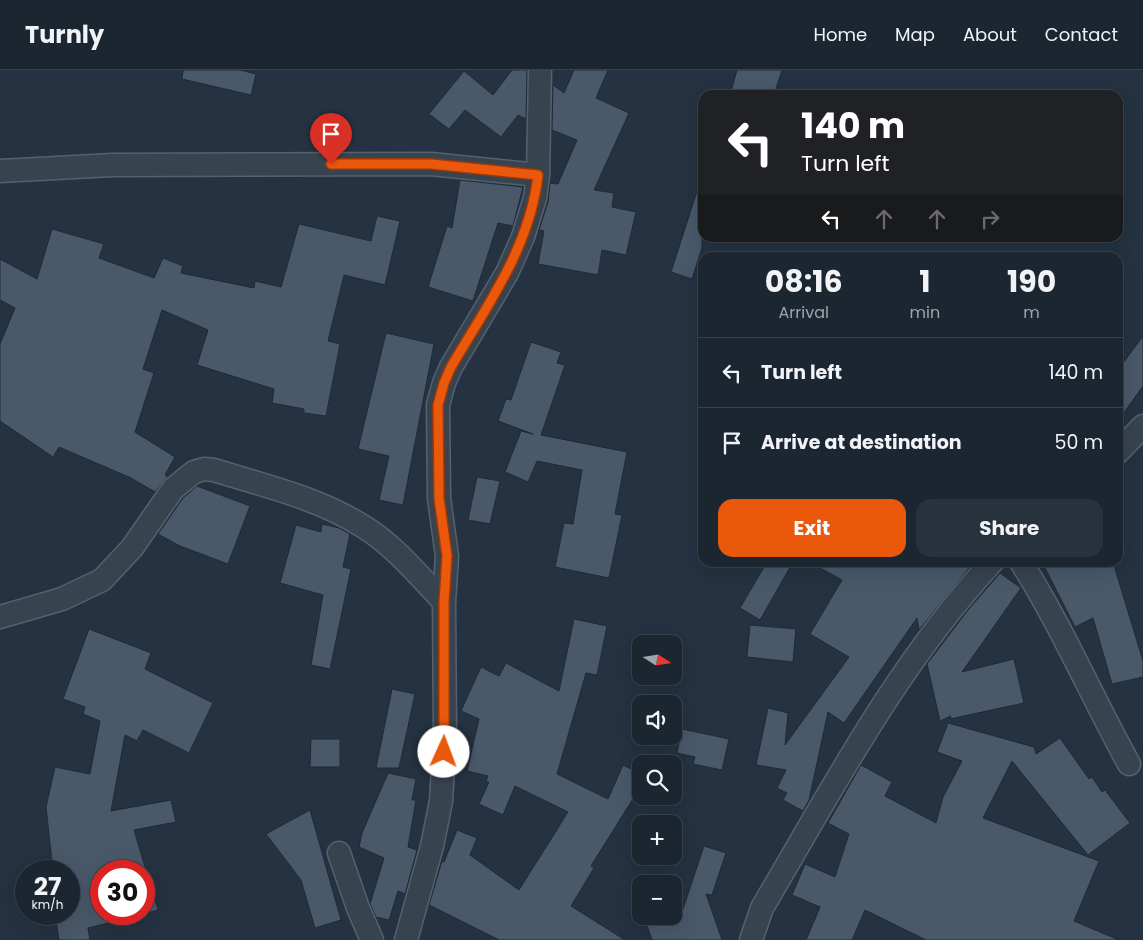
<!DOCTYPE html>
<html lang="en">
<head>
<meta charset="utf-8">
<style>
  :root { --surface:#1b2631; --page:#28323d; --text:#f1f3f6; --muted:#a0a5ab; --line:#39434d; --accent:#ea580c }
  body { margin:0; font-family:Poppins,sans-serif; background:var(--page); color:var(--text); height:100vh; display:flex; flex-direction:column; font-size:19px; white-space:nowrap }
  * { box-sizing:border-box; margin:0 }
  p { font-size:16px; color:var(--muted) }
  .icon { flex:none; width:28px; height:28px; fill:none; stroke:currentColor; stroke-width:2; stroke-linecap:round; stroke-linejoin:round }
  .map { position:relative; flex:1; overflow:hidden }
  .drawer { position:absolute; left:698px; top:182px; width:425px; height:315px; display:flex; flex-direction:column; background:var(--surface); border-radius:15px; box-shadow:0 5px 20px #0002,0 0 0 1px var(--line) }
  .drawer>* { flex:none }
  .hud { position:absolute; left:698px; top:20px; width:425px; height:152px; border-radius:15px; box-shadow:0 5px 20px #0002,0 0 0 1px var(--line); background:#202124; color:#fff; overflow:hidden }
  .needle { width:32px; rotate:102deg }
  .fabs { position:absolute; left:632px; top:565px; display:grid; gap:10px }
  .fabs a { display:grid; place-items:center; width:50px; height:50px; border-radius:10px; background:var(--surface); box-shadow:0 5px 20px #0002,0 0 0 1px var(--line); font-size:25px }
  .speed { position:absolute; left:15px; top:790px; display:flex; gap:10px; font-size:25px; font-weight:700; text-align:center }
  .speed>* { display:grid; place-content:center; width:65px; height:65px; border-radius:50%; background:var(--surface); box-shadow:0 5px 20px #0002,0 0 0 1px var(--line); line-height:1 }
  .speed small { font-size:12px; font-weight:400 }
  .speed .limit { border:8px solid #d22; background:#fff; color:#111 }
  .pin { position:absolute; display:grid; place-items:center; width:42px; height:42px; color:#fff; margin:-51px -21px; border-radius:50% 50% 50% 0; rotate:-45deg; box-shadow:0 0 5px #0007 }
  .pin .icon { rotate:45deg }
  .me { position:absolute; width:55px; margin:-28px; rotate:2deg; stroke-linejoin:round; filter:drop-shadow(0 0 4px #0008) }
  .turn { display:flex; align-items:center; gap:18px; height:105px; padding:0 20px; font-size:22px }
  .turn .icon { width:65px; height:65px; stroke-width:2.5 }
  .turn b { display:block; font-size:35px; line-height:42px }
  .lanes { display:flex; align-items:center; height:48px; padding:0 20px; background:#0003; justify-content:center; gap:25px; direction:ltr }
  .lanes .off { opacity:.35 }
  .eta { display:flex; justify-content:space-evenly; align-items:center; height:85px; text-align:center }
  .eta b { font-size:30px; font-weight:700; line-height:35px }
  .action { display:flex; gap:10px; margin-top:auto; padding:10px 20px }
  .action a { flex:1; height:58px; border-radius:15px; background:var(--accent); color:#fff; font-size:20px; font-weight:700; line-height:58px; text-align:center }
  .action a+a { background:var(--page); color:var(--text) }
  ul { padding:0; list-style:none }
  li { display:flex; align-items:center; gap:15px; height:70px; padding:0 20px; border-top:1px solid var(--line) }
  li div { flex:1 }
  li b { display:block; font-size:19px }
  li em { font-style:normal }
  header { display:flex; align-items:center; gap:30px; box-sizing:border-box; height:70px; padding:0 25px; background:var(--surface); border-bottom:1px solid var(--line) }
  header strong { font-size:24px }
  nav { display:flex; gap:28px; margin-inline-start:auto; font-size:18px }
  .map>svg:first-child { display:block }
</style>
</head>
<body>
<header>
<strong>Turnly</strong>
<nav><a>Home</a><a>Map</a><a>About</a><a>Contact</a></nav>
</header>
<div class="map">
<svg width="1143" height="870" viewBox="0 0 1143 870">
  <rect width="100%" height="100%" fill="#243241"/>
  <!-- building -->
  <g fill="#49596a" stroke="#1f2a37">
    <polygon points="183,0 240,0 256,4 251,25 182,9"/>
    <polygon points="512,0 527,0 526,49 518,45 501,67 465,40 449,59 429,44 464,1 493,25"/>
    <polygon points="574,0 608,0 596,28 629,43 594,120 614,123 612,137 636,142 626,185 602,180 598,205 538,194 544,161 539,160 548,132 550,113 558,114 577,70 552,60 553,15 564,23"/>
    <polygon points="737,0 782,0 774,25 730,25"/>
    <polygon points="460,110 523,117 513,156 498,153 473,231 428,217 447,156 452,158"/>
    <polygon points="698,118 702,119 702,178 692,209 671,202"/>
    <polygon points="377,146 400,151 385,215 344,205 328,271 340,274 326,346 304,343 304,339 272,333 274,319 197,295 208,260 162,240 143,299 154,303 135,362 175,387 165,405 168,406 155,422 131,408 59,377 53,387 0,351 0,274 15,238 0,230 0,189 37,209 52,159 104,174 99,188 154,208 163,188 183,196 181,203 254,218 255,211 281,217 299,154 371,171"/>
    <polygon points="386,263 434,274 403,435 379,430 389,386 358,379"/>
    <polygon points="1143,266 1143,316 1118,351 1118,300"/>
    <polygon points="531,272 561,282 557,293 565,295 541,365 627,382 615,444 622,445 609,508 555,497 564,453 573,454 582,400 537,391 528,412 505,402 521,361 533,364 498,351 506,329 511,330"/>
    <polygon points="477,407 500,411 490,454 468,450"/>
    <polygon points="197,416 250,436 228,494 180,476 158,464 183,428"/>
    <polygon points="322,454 339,458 350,464 343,497 351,499 330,599 311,595 323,525 280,513 296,455 321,462"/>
    <polygon points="767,492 793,492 760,550 740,538"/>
    <polygon points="809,492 974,492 919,560 917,548 844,653 828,642 809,730 803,741 783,730 787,723 777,718 786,700 756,695 768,638 788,643 785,675 849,587 810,564 842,510"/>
    <polygon points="1042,492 1113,492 1143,591 1143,607 1112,614 1093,548 1075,557"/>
    <polygon points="1000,503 1021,518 962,602 1014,589 1024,633 950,649 951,646 940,651 927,594 968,540"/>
    <polygon points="574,549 607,556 597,605 586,603 557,704 608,729 623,695 641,704 641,716 591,796 594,798 571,836 625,870 499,870 429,835 442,791 444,792 457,760 477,768 470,785 519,820 568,742 515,716 503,745 479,734 489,712 486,711 488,706 467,701 479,649 461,641 481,597 499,606 506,593 559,621"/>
    <polygon points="750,555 796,559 793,592 747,587"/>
    <polygon points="89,559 151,583 145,599 213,633 189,683 143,660 137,671 125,665 111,741 171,730 176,752 134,760 158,840 144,844 144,801 101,801 101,844 144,844 88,858 90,870 59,870 55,844 69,844 69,801 53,801 46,737 55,697 90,704 100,651 83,644 85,637 63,629"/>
    <polygon points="392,619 415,624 399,698 376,698"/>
    <polygon points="948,653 1034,677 1036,684 1060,668 1089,709 1092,707 1102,722 1105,720 1130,753 1088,785 1012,691 983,748 1099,791 1074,851 1119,870 926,870 865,840 852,870 806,870 820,837 792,825 805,794 835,807 849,764 828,753 861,695 892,712 885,726 936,753 943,727 962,691 937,682"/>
    <polygon points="682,659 729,669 722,700 693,694 695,687 677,683"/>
    <polygon points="311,669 340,669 340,697 310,697"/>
    <polygon points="388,703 416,709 412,730 416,730 408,777 417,780 405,824 398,821 389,850 376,847 370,834 384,788 359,777 362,763"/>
    <polygon points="310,740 341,850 315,858 301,810 266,764"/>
    <polygon points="704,776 726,783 712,825 706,824 722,870 652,870 646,852 662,846 674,846 674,842 683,839"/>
  </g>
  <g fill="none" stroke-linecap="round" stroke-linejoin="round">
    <!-- minor casing -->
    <g stroke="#56616e" stroke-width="25">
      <g id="minor">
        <polyline points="0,101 112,95 431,94 538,105"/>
        <polyline points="1118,382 1143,356"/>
        <path d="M1021,492C1062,557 1092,627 1129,694"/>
        <path d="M0,547L62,529L102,510L132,478L173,419L194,402L204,399L214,400C265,416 319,428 364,457C395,476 419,506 444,532"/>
        <polyline points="339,783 358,838 372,870"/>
        <polyline points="406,870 432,776 441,731 445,666 444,532 447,486 439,428 438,335 444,313 451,297 507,203 523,167 535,128 538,105 540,0"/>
        <path d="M751,870L762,838C832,719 897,595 992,492"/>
      </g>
    </g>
    <!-- minor -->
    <use href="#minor" stroke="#384350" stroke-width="22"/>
  </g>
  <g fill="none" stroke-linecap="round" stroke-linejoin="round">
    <!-- route casing -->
    <g stroke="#983908" stroke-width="12">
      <path id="route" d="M331,94H431L538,105C530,177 487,236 451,297L444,313L438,335L439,428L447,486L444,532V682"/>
    </g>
    <!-- route -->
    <use href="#route" stroke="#ea580c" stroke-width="9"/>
  </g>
</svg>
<div class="fabs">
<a><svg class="needle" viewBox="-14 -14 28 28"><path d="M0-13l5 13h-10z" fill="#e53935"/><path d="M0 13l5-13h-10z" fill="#a0a5ab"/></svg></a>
<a><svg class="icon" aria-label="sound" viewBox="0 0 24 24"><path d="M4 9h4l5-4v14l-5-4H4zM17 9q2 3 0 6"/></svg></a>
<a><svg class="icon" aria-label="search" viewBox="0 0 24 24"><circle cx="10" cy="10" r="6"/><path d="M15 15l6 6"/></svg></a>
<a>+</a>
<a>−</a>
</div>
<div class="speed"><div>27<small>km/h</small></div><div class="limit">30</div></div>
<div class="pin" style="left:331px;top:94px;background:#d93025"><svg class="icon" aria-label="arrive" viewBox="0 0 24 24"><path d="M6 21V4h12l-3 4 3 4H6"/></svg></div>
<svg class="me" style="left:444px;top:682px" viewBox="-20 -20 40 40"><circle r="19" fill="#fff"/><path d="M0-13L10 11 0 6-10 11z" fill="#ea580c"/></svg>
<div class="hud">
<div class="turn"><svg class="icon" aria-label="left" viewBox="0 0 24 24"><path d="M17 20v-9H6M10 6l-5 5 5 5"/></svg><div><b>140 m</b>Turn left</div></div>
<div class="lanes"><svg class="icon" aria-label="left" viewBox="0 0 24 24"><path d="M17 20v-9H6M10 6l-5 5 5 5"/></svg><svg class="icon off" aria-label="ahead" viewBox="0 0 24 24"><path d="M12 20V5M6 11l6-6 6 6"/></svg><svg class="icon off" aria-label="ahead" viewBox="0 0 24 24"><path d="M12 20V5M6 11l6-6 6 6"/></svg><svg class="icon off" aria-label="right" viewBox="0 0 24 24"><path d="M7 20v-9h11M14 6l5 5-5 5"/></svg></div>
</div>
<section class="drawer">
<div class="eta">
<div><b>08:16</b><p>Arrival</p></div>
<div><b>1</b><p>min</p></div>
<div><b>190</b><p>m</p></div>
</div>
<ul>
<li><svg class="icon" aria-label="left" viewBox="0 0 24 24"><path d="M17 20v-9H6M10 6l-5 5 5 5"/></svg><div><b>Turn left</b></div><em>140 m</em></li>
<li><svg class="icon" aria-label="arrive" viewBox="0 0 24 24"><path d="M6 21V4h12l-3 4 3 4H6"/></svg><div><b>Arrive at destination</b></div><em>50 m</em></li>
</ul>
<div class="action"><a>Exit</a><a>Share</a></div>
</section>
</div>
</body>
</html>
